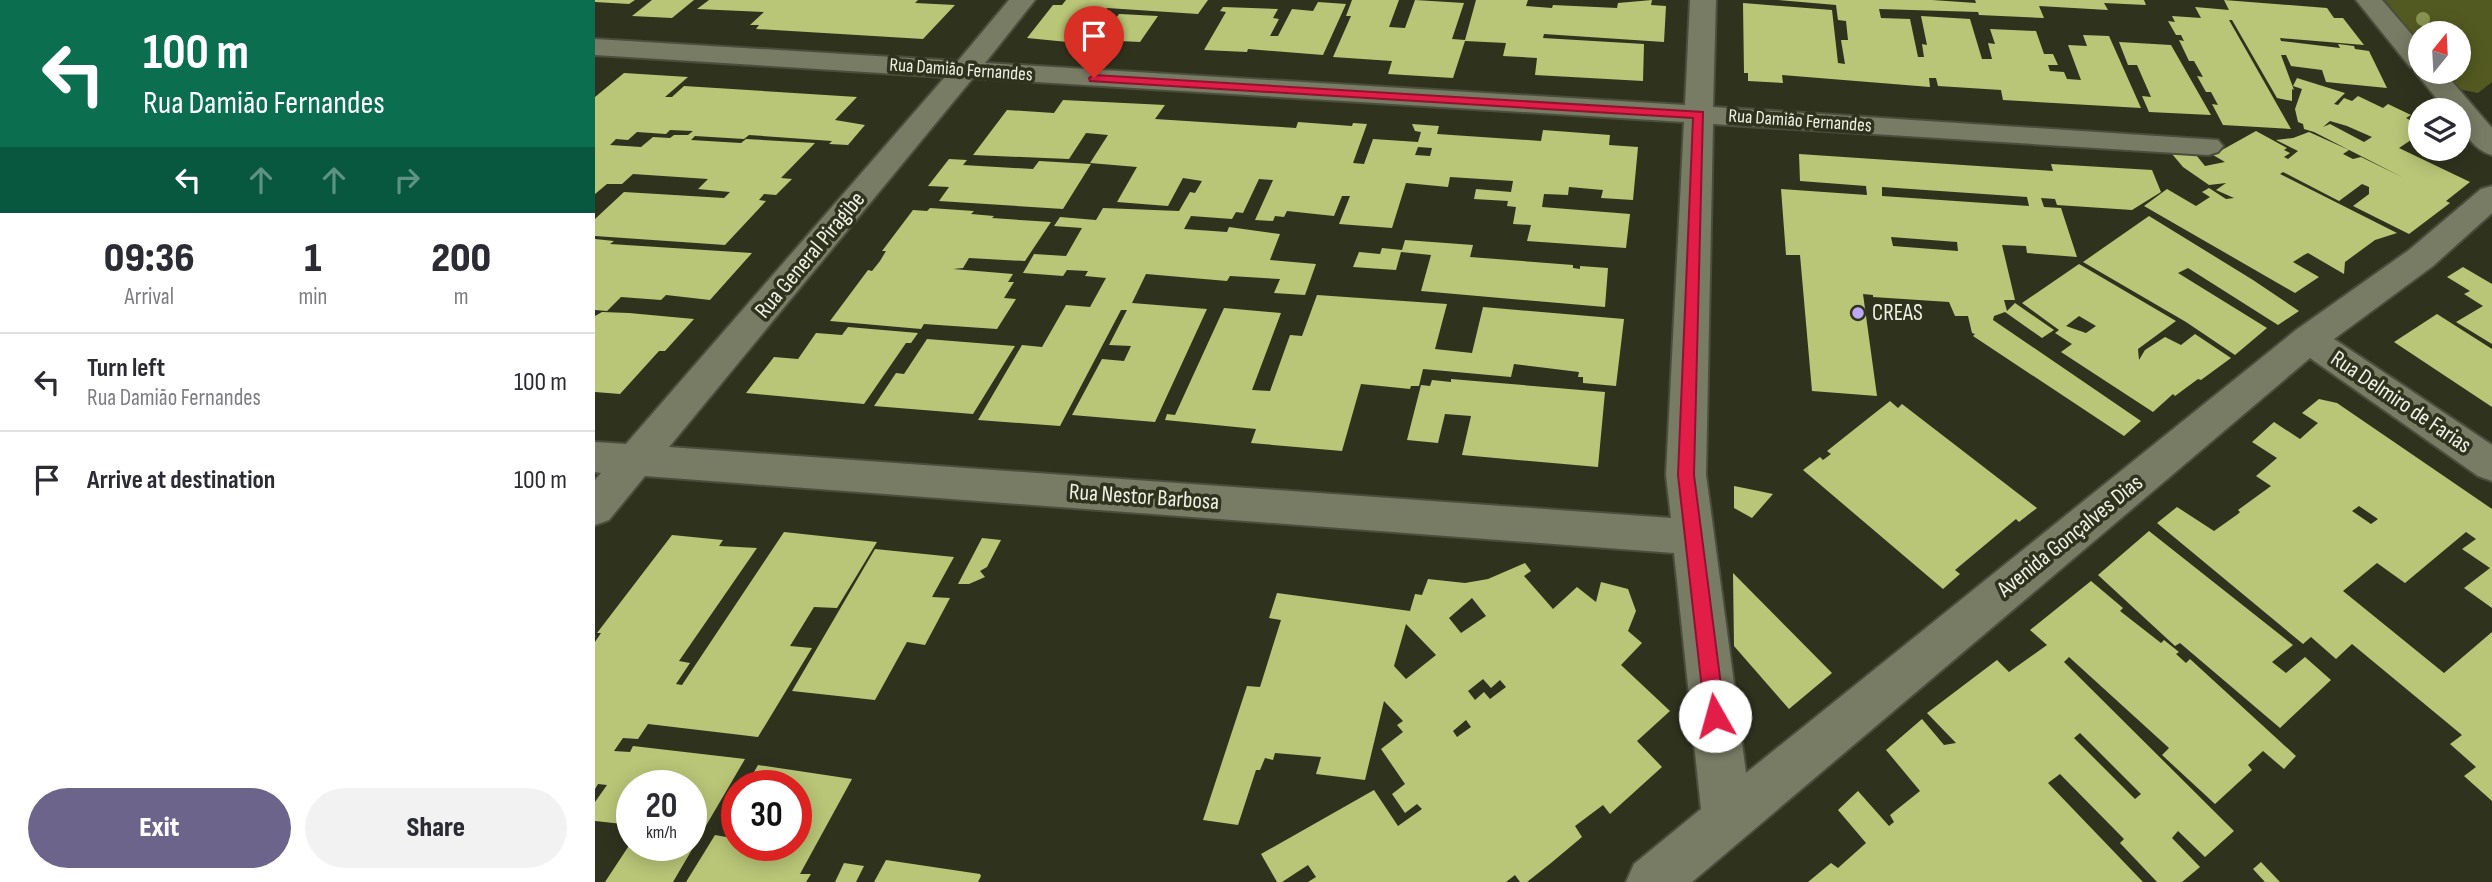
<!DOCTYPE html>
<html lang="en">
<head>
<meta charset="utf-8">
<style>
  :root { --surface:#fff; --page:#f2f2f3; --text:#2b2b33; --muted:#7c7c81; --line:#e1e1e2; --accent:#6c648b }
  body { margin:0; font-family:"Sofia Sans Condensed",sans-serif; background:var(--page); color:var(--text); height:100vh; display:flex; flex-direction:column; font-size:26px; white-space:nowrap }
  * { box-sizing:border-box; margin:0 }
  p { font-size:23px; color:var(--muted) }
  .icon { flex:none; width:38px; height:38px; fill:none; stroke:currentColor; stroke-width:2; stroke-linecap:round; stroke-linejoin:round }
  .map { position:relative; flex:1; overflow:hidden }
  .drawer { display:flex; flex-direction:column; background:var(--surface); width:595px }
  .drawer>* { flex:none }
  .hud { background:#0b6e4f; color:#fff; overflow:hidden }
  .needle { width:46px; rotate:18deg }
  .tools { position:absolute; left:1813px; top:21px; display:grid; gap:14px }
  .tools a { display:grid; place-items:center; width:63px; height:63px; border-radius:50%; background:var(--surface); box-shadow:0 4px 18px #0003; font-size:35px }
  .speed { position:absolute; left:21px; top:770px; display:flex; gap:14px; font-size:35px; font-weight:700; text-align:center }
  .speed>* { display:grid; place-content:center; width:91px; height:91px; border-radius:50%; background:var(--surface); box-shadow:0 4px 18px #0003; line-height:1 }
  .speed small { font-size:18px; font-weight:400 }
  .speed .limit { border:10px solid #d22; background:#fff; color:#111 }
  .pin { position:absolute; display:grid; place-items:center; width:60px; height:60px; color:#fff; margin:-72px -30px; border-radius:50% 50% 50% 0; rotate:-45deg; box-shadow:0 0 7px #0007 }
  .pin .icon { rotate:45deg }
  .me { position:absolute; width:77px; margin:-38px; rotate:353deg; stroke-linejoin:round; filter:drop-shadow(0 0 5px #0008) }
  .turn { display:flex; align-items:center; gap:24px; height:147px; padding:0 28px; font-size:32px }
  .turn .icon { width:91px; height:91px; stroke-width:2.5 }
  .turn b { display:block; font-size:49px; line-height:60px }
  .lanes { display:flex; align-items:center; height:66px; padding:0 28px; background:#0003; justify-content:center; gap:35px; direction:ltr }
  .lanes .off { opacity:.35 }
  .eta { display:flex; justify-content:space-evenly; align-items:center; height:119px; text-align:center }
  .eta b { font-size:42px; font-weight:800; line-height:49px }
  .primary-button { display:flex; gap:14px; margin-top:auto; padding:14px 28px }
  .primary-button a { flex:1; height:80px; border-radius:42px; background:var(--accent); color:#fff; font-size:28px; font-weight:800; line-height:80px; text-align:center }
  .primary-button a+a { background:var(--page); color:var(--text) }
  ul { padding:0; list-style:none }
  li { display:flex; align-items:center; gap:21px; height:98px; padding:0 28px; border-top:2px solid var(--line) }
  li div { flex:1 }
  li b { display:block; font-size:26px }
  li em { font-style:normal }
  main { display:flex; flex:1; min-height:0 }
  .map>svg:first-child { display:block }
</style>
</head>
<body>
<main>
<section class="drawer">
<div class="hud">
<div class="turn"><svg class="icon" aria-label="left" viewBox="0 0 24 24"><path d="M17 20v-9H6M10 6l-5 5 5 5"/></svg><div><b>100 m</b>Rua Damião Fernandes</div></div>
<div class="lanes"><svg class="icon" aria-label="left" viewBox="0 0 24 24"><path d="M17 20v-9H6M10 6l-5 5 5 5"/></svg><svg class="icon off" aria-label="ahead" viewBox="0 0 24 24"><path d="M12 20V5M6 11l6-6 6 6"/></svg><svg class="icon off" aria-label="ahead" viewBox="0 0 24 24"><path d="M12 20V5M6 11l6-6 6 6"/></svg><svg class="icon off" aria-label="right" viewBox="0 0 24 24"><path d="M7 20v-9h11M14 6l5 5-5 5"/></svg></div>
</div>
<div class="eta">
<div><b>09:36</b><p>Arrival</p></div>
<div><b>1</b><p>min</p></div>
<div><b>200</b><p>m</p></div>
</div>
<ul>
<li><svg class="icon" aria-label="left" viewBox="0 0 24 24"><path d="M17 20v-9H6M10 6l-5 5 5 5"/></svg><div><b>Turn left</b><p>Rua Damião Fernandes</p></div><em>100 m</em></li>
<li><svg class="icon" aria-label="arrive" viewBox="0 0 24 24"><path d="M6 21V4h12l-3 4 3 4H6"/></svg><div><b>Arrive at destination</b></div><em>100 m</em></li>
</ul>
<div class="primary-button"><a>Exit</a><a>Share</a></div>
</section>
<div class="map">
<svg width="1897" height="882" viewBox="0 0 1897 882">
  <rect width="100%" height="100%" fill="#2f331e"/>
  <!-- green -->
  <polygon fill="#535a21" points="1790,0 1897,0 1897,82 1883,93 1858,88 1846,72 1864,72 1864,33 1825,33 1825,46"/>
  <!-- building -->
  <g fill="#b9c677" fill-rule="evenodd">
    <polygon points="0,0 40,0 34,4 0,2"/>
    <polygon points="57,0 99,0 77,18 37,16"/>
    <polygon points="114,0 323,0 320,3 360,5 328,39 161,29 164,25 155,25 169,12 102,9"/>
    <polygon points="471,0 613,0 603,14 512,8 503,24 505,24 502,31 493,44 432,38 458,5 467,5"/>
    <polygon points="757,0 804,0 794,27 810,28 820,0 869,3 857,39 870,40 881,0 933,0 931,6 957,8 958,5 1022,8 1023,3 1057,0 1056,5 1071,6 1069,42 949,34 948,38 1049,44 1048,81 940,75 942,58 908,56 911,43 870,41 858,78 793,74 797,61 738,57 756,16 751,16"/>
    <polygon points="1183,0 1337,0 1381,3 1380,0 1549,0 1551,5 1509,3 1513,10 1444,6 1449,18 1384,15 1383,12 1284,9 1286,18 1315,19 1323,57 1329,57 1327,44 1332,45 1326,16 1375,19 1387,59 1397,59 1393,43 1400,44 1395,29 1441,31 1449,54 1458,54 1463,65 1453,65 1455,71 1469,72 1472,79 1486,80 1473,45 1492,46 1488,35 1514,36 1546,108 1408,100 1406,90 1343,86 1341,78 1334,78 1335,87 1187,75 1188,83 1153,81 1153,73 1149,73 1148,3 1237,10 1243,63 1250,64 1246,40 1253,40 1251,21 1243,20 1241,5"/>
    <polygon points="1629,0 1732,8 1739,18 1748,18 1769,45 1685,38 1686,41 1745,48 1743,44 1759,46 1760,49 1774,51 1792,88 1731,82 1727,70 1696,66 1691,55 1686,55 1699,90 1697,89 1697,101 1682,98 1637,20 1634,20 1696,129 1628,125 1617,104 1623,105 1616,92 1611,92 1602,76 1608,77 1599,61 1594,61 1584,40 1589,41 1586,35 1581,35 1573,21 1580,22 1577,16 1606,18 1600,7 1634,10"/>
    <polygon points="723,2 751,4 728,55 653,49 652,52 609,50 631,12 625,11 628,7 683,9 678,18 684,19 675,36 683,36 697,9 718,11"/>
    <polygon points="524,14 525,14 563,16 545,42 525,41 522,45 502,44"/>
    <polygon points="1524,42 1576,45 1616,115 1554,112 1547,96 1556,97 1542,65 1533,65"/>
    <path d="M29,73L93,77L70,97H77L89,86L262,97L240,120L270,125L253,145L234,144L237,141L154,135L149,139L100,136L96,140L146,143L151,139L220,143L186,178L197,179L181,195L169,194L164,200L171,201L130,245L0,236V219L29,192L129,198L135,192L103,189L113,179L38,174L27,184H12L0,194V97ZM75,130L98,131L93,135H79L75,138L58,137L46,147L15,145L21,139L33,140L42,132L71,134Z"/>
    <path d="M1702,78L1750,93L1739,104L1743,105L1749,98L1757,101L1763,96L1788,108L1793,104L1816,115L1811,118L1823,124L1825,134L1804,148L1875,182L1851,201L1855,203L1814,234L1758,206L1774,194V187L1767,184L1744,201L1688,172L1685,174L1802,233L1780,240L1750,262L1749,274L1713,253L1709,255L1698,262L1724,277L1700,293L1549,206L1572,189L1601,206L1615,197L1607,192L1614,188L1631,199L1639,198L1621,190L1631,183L1614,185L1588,167L1572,148L1597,150L1610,166L1630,162L1618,155L1661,131L1692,148L1689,150L1695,153L1689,157L1693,159L1703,151L1681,140L1698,138L1714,132L1754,150L1748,154L1758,159L1766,157L1807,177L1719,132L1709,129L1708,124L1703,122L1700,109L1707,89L1698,86ZM1735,121L1752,126L1777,137L1769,142L1735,124L1728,127Z"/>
    <path d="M468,100L570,105L560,119L701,128L703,122L757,126L758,123L772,124L758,163L769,164L778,139L823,142L826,132L820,131L817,124L844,126L842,134L946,141L948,130L1015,135L1014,145L1043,147L1038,200L1006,198L1008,190L974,187L973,195L949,194L947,207L1035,214L1031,248L932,241L936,225L918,224L921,207L912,206L913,201L879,199L881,189L916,192L918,181L855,177L853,187L811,183L797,228L744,224L755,196H747L739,216L692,211L689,217L680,216L678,221L660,220L678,180L664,179L648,213L641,212L637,219L596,216L589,229L632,232L634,227L685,234L675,260L721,264L710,295L679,293L685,279L635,276L632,281L551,274L537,303L612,309L560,422L477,415L507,359L529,361L536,346L514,345L532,310H526L465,426L383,420L427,345L447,347L471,305L495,307L511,278L490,276L493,271L472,270L468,276L428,273L439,254L471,256L487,228L459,226L465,217L501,220L508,208L584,211L595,192L600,193L607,181L588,178L573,206L522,202L542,167L495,163L513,135L491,133L474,159L378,155L412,110L459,113ZM823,147L837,148L835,156L820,155Z"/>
    <path d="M1204,154L1458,171L1456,164L1557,170L1566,192L1537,210L1462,205L1460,199L1446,198L1449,207L1466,208L1482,257L1432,253L1431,246L1407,245L1420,300H1409L1412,311L1420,303L1459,330L1447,338L1410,312L1399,316L1398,320L1546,421L1529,436L1378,336L1380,334L1377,333L1373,316H1360L1354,302L1278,297V295L1268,294L1282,396L1217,391L1205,255H1191L1186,189L1272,195L1271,186L1205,181ZM1287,187L1432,197L1434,206L1287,196ZM1296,237L1362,242L1363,251L1298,246Z"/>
    <polygon points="354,159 372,160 368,165 438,169 444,161 496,164 468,209 344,201 354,187 333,186"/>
    <polygon points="335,208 379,211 376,214 399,216 397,218 456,222 430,261 374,258 368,268 358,269 418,274 413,282 419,282 409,298 421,299 402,329 329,324 326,329 235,321 273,270 277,271 285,261 291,251 287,251 318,210 332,211"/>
    <polygon points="1554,216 1658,280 1704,311 1683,325 1593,268 1583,273 1672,328 1640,355 1591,322 1488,262"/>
    <polygon points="0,239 19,241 15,244 157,253 115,300 71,295 66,300 26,297 12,311 0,310"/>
    <polygon points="810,240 878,245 875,257 978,265 978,268 985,269 985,266 1013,268 1010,307 826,291 836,255 806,252 801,270 758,267 764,252 785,254 787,248 807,250"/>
    <path d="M1484,264L1581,321L1543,349L1544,360L1550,350L1570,337L1586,345L1600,334L1636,358L1606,380L1603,379L1580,396L1578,394L1558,412L1466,352L1477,344L1460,333L1464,330L1427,303ZM1484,316L1501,326L1491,333L1471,326Z"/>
    <polygon points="1868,267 1897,284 1897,344 1861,322 1888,306 1869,294 1875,291 1852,277"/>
    <polygon points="722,295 852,304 840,349 877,353 888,307 1029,319 1021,386 988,383 988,377 983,377 984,372 919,364 916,377 828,369 824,386 816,386 815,389 766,384 747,451 656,443 661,429 570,420 572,414 580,415 629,308 686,313 657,390 675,391 695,335 707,336"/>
    <polygon points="7,312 34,313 99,319 70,351 64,351 25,394 0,392 0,316"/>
    <polygon points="1842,314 1897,349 1897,407 1799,342"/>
    <polygon points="253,327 323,333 316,343 311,343 269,404 151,393 179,357 203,359 221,333 247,335"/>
    <polygon points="332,339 420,346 378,414 279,406 301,373 309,374"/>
    <polygon points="856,379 1010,392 1003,467 867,455 876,416 850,414 843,443 812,440 826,385 835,386 837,380 856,382"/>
    <path d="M1724,399L1742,403L1897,509V608L1869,588L1895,568L1867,549L1881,539L1871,532L1810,583L1782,563L1748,591L1849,673L1897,632V801L1869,776L1881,767L1855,744L1867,735L1757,644L1741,659L1716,637L1708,644L1562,523L1582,507L1619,531L1643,514L1645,512L1643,510L1676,486L1661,476L1682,458L1657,442L1679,422L1705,439L1723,423L1707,413ZM1764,506L1783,519L1776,524L1757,511Z"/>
    <polygon points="1295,401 1303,408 1307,404 1442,508 1424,522 1421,519 1360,570 1365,574 1348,589 1208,470 1225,457 1228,460 1236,454 1232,451"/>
    <polygon points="1139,486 1154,489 1178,494 1157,518 1139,508"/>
    <polygon points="1554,531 1698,645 1677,662 1691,673 1710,657 1736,680 1685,728 1585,643 1580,646 1503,575"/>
    <polygon points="189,532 282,542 242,608 219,607 195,646 217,648 163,737 53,724 43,739 28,738 19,751 35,752 38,746 150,759 78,882 10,882 37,841 37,845 96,845 96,786 37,786 37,825 0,821 0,802 12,785 3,784 0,789 0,642 6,633 2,633 77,535 128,540 124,546 162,548 84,661 95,663 81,684 87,685"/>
    <polygon points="387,538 406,540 392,567 385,571 390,577 374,584 363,584"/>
    <polygon points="280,549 359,557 337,597 355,598 330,645 312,642 280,700 197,691"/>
    <path d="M930,563L936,571L929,576L958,609L982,587L1001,602L1006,582L1033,589L1041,611L1033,631L1047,643L1026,665L1075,711L1042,741L1067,767L1015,814L1008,805L980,826L987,837L956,863L932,882H925L920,875L911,882H713L721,877L713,865L687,882H682L666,854L779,790L803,826L827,809L822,804L810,813L797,794L810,784L786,749L808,732L802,725L808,721L789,701L770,780L721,774L726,757L680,753L678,760L670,758L665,770H661L643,825L608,820L652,686L665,687L686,620L674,618L682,593L815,611L820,594L827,595L833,579L870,583L893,579ZM877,598L891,616L866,633L854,618ZM811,624L841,655L811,679L799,666ZM888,679L896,688L905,680L911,687L895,699L889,692L880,700L873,691ZM871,720L876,727L862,737L858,731Z"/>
    <polygon points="1138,573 1237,673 1194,709 1139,646"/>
    <path d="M1496,581L1528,608L1525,611L1566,643L1569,640L1584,652L1581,654L1591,663L1595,659L1701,756L1689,769L1668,751L1653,765L1657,770L1620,804L1567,755L1574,748L1474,657L1469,662L1639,831L1610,857L1583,831L1577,838L1605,867L1587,882H1562L1525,843L1529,839L1465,774L1453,783L1548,882H1213L1236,863L1243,868L1271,843L1243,810L1263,791L1294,826L1299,822L1295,815L1325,791L1291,750L1327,719L1349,745L1361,743L1332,713L1402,660L1414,672L1452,645L1435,630ZM1485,733L1546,794L1540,799L1479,738Z"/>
    <polygon points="163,765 257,779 205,874 216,874 211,882 91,882 120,835 142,839 142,845 201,845 201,786 162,785 165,780 155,779"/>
    <polygon points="291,860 385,874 386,876 383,882 279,882"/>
    <polygon points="1666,862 1685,882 1670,882 1658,869"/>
    <polygon points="249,863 269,866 261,882 240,882"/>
  </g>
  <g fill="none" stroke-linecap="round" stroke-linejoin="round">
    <!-- minor casing -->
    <g stroke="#4b4e3c" stroke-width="4">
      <g id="minor">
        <path d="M414,0H440L390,63L1090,105L1095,0H1121L1118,107L1623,140L1628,146L1623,152L1613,155L1118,124L1111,475L1151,773L1701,330L1814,250L1886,189L1897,186V213L1838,266L1739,339L1897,445V481L1883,476L1715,358L1097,882H1031L1039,864L1106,809L1079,553L50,476L14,520L0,525V480L6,473L0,472V442L31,444L350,77L0,55V39L363,61ZM378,78L1089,122L1071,475L1076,518L74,447Z"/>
        <path d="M1761,0H1787L1825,44V72H1849L1897,128V155C1878,150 1864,129 1864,110H1851L1820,72L1823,69L1815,67Z"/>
      </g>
    </g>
    <!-- minor -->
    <use href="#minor" fill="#787c65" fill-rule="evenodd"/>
  </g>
  <!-- trees -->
  <circle fill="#899450" cx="1828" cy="19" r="7"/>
  <!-- route -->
  <polygon fill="#e11d48" stroke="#92132f" stroke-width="2" points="499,75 1108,112 1099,475 1130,716 1127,722 1120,725 1113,722 1110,716 1083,475 1098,118 495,81 494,78"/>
  <!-- markers -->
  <circle fill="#bcaaf6" stroke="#2f331e" stroke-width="2.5" cx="1263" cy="313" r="7"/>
  <g text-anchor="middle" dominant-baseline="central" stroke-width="7" stroke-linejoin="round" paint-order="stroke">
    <!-- far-street labels -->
    <g font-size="19" fill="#eef1e4" stroke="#2f331e">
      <text transform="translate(366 70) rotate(4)">Rua Damião Fernandes</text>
      <text transform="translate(1205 121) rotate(4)">Rua Damião Fernandes</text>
    </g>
    <!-- street labels -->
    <g font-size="23" fill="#eef1e4" stroke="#2f331e">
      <text transform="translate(215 255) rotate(-50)">Rua General Piragibe</text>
      <text transform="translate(1806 402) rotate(34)">Rua Delmiro de Farias</text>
      <text transform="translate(549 497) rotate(4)">Rua Nestor Barbosa</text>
      <text transform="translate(1475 536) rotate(-39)">Avenida Gonçalves Dias</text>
    </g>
    <!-- poi labels -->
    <g font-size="23" fill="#eef1e4" stroke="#2f331e" text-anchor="start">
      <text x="1277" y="313">CREAS</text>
    </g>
  </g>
</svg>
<div class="tools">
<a><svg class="needle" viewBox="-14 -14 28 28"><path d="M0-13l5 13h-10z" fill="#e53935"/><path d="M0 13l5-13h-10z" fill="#7c7c81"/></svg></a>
<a><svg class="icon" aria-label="layers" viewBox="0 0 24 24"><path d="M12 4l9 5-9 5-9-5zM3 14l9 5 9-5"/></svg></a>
</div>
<div class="speed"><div>20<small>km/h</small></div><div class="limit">30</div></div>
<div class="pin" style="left:499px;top:78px;background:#d93025"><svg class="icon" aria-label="arrive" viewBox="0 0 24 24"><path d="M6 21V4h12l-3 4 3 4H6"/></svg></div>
<svg class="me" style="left:1120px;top:716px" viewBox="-20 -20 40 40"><circle r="19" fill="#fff"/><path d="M0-13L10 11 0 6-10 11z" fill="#e11d48"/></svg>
</div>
</main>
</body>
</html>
